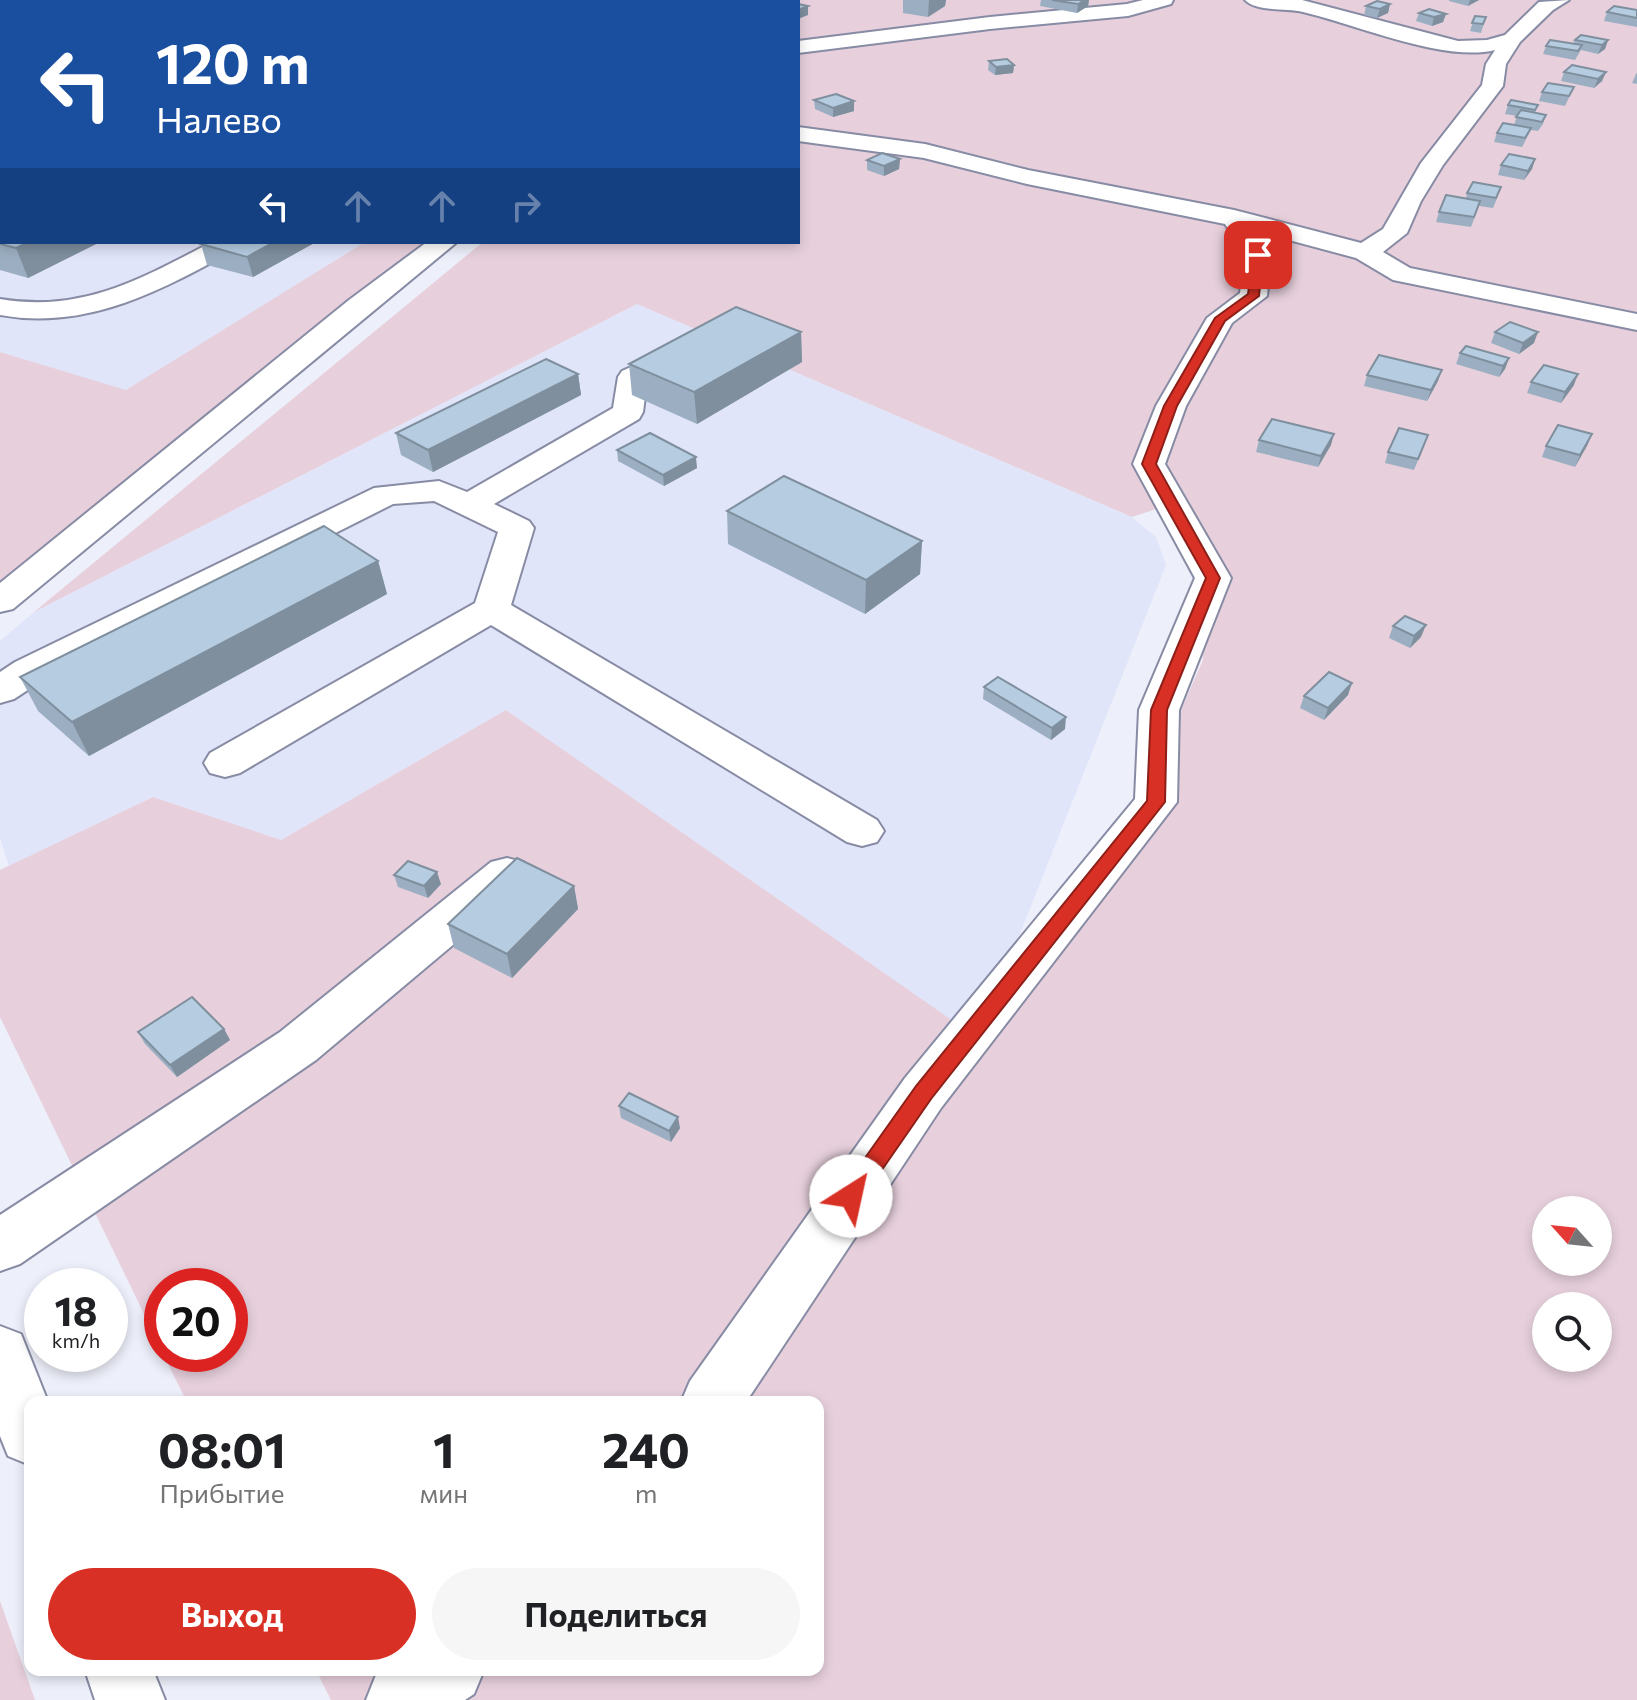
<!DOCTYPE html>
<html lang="ru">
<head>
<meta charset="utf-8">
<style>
  :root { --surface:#fff; --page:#f6f6f6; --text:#202124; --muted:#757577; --accent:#d93025 }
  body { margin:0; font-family:Commissioner,sans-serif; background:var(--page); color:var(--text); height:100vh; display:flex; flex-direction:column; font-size:30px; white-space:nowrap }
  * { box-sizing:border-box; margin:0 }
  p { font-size:26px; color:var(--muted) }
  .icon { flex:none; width:44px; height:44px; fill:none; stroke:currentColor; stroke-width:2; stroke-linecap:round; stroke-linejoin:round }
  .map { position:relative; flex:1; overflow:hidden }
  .details { position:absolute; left:24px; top:1396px; width:800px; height:280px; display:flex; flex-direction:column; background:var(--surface); border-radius:16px; box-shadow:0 4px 12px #0003 }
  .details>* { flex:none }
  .guide { position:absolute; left:0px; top:0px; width:800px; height:244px; box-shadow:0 4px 12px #0003; background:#1a4fa0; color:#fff; overflow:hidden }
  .needle { width:52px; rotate:297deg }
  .controls { position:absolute; left:1532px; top:1196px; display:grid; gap:16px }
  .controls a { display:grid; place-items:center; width:80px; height:80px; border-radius:50%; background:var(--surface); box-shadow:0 4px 12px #0003; font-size:40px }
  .speed { position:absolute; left:24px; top:1268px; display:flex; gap:16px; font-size:40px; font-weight:700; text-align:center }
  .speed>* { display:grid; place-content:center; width:104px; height:104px; border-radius:50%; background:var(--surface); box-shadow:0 4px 12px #0003; line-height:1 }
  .speed small { font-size:20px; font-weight:400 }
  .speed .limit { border:12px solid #d22; background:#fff; color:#111 }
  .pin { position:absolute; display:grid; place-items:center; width:68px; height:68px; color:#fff; margin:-34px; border-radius:16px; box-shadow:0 4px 12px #0006 }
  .me { position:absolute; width:88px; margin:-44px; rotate:35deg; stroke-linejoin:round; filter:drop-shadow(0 0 6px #0008) }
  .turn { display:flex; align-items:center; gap:28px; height:168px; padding:0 24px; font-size:36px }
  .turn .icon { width:104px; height:104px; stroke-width:2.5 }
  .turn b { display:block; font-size:56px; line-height:68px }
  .lanes { display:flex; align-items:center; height:76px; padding:0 24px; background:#0003; justify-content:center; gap:40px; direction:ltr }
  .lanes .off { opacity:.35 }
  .eta { display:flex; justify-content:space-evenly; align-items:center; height:136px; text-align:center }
  .eta b { font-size:48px; font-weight:700; line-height:56px }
  .primary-button { display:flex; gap:16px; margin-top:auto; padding:16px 24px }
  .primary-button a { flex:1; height:92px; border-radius:48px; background:var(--accent); color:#fff; font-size:32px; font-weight:700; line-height:92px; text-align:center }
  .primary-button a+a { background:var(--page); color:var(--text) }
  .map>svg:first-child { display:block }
</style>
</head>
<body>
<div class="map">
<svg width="1637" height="1700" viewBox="0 0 1637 1700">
  <rect width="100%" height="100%" fill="#edeffa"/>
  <!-- built -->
  <g fill="#e1e5fa">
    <polygon points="0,0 639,0 2,2 2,242 365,242 126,391 0,352"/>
    <polygon points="637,304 1132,517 1156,537 1166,565 978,1040 506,710 281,840 153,797 9,866 0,838 0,641 34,612"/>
  </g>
  <!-- green -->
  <g fill="#e7d0dc" fill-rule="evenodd">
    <path d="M639,0H1637V1700H331L316,1670H818V1402H187L163,1354H230V1286H162V1351L0,1017V870L153,797L281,840L506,710L979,1039L1123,842L1203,660L1184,500L1132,517L637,304L34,612L483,242H798V2H636ZM1546,1210H1598V1262H1546ZM1546,1306H1598V1358H1546Z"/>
    <polygon points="365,242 444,242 0,600 0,352 126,390"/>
    <polygon points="0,1601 35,1700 0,1700"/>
  </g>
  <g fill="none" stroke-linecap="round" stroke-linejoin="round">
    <!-- minor casing -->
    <g stroke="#878ba4" stroke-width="4">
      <g id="minor">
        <polygon points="1143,0 1173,0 1171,4 1128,16 990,29 798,53 798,41 990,17 1127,4"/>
        <path d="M1245,0H1302L1458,41L1487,40L1505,35L1539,2L1569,0L1553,10L1520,42L1506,64L1503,86L1443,165L1421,201L1407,233L1383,252L1410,268L1637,314V330L1393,280L1356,258L1255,231L1271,255L1267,296L1232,323L1186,406L1165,464L1231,578L1179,710L1177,802L941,1108L746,1402H681L690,1381L905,1078L1135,799L1139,710L1195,578L1133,464L1156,406L1207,318L1240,293L1245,255L1225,224L1027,184L924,158L798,141V127L925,144L1028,170L1234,210L1361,243L1383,229L1421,163L1482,85L1486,64L1495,50C1445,63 1355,24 1303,12C1287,8 1256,12 1245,0Z"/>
        <path d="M212,242H244L240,247C164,289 89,331 0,315V299C82,313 141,279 212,242Z"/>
        <polygon points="427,242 457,242 13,609 0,612 0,583 349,300"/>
        <polygon points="677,346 687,349 692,355 687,361 647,381 643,412 639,419 494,504 529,521 534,528 511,605 877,820 884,831 877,842 862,846 847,842 491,625 240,773 225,777 210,773 204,763 210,753 475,603 498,532 434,501 393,504 43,680 14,699 0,703 0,672 15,662 374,488 439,481 467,492 613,408 618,377 622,371"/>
        <polygon points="507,858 523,862 529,874 523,886 316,1060 20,1264 0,1271 0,1215 280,1032 491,862"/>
        <polygon points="0,1326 21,1334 48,1402 30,1402 30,1465 8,1456 0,1436"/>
        <polygon points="85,1670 153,1670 165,1700 95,1700"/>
        <polygon points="386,1670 484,1670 474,1694 465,1700 366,1700 376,1675"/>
      </g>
    </g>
    <!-- minor -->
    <use href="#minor" fill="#fff" fill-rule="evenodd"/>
  </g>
  <!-- wall -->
  <g fill="#9cafc2">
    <polygon points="0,0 383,0 384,2 2,2 2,170 0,169"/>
    <polygon points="903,0 946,0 945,6 928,17 903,13"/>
    <polygon points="1041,0 1089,0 1088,6 1077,13 1040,6"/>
    <polygon points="1449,0 1479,0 1468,6 1449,1"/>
    <polygon points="1390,4 1388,13 1377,18 1364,15 1366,6"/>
    <polygon points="1637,10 1637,27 1604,21 1607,12"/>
    <polygon points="1419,13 1446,14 1443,22 1432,26 1416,21"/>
    <polygon points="1475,16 1486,17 1481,33 1470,31"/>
    <polygon points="1575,40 1608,40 1605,49 1598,54 1581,50 1575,60 1543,54 1546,46 1573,44"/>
    <polygon points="989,61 1014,65 1013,73 995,75 988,70"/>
    <polygon points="1564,72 1606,72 1602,81 1594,88 1561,81"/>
    <polygon points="1637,72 1637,84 1632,83 1636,74"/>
    <polygon points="1574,87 1565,106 1539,101 1542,92"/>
    <polygon points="814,100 854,111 833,117 815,109"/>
    <polygon points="1508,105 1538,105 1535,113 1546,115 1543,124 1538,131 1531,130 1522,147 1494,142 1497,133 1514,125 1517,116 1505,114"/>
    <polygon points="900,159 899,169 884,176 867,170 867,160"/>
    <polygon points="1535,159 1532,169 1524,180 1498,175 1501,165"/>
    <polygon points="1467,193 1498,196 1493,208 1479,206 1471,227 1436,222 1439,212 1466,198"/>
    <polygon points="0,205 2,242 100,242 28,278 0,270"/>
    <polygon points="206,242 316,242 253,277 207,265 201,244"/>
    <polygon points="801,332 802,362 697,424 632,395 629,364"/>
    <polygon points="1495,332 1534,343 1519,354 1491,343"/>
    <polygon points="1460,353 1509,358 1505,369 1499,377 1456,364"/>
    <polygon points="578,374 581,395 433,472 401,455 396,433"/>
    <polygon points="1367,375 1438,381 1427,401 1364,386"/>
    <polygon points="1531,382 1574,385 1561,403 1527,393"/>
    <polygon points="1592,434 1575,467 1542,457 1546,446"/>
    <polygon points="1259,440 1331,445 1318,467 1256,452"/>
    <polygon points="1424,446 1414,470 1385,463 1388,452"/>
    <polygon points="617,450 697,468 664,486 618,461"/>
    <polygon points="727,511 922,541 920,574 865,614 728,544"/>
    <polygon points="378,561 387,594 89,756 38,711 20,677"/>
    <polygon points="1393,626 1421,637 1410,648 1389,638"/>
    <polygon points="984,687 1065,729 1051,740 983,699"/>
    <polygon points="1348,695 1324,720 1300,708 1304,696"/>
    <polygon points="394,875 441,884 428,898 398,887"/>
    <polygon points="574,886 578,909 512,978 454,948 448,924"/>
    <polygon points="224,1029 230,1040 177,1077 145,1044 138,1032"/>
    <polygon points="619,1106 680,1128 671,1142 621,1118"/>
  </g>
  <!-- shaded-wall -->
  <g fill="#7f8f9e">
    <polygon points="340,0 383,0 384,2 335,2"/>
    <polygon points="929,0 946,0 945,6 928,17"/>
    <polygon points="1085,0 1089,0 1088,6 1077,13 1078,4"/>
    <polygon points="1470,0 1479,0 1468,6"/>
    <polygon points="1390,4 1388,13 1377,18 1380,9"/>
    <polygon points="808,6 808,15 798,19 798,10"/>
    <polygon points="1446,14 1443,22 1432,26 1434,17"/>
    <polygon points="1608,40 1605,49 1598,54 1602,45"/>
    <polygon points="1014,65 1013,73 995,75 996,67"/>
    <polygon points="1606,72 1602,81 1594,88 1598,79"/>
    <polygon points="854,101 854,111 833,117 833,108"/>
    <polygon points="900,159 899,169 884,176 884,166"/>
    <polygon points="1535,159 1532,169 1524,180 1528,171"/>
    <polygon points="29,242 100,242 28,278 16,248"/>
    <polygon points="274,242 316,242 253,277 247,257"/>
    <polygon points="801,332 802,362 697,424 694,392"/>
    <polygon points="1538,332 1534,343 1519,354 1523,343"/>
    <polygon points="1509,358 1505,369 1499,377 1503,366"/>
    <polygon points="1442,370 1438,381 1427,401 1431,390"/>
    <polygon points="578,374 581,395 433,472 428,450"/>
    <polygon points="1578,374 1574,385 1561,403 1565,392"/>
    <polygon points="1334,434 1331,445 1318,467 1321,456"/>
    <polygon points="1592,434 1587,446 1575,467 1580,455"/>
    <polygon points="696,457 697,468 664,486 663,475"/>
    <polygon points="922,541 920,574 865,614 866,580"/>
    <polygon points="378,561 387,594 89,756 72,722"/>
    <polygon points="1426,625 1421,637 1410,648 1414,636"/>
    <polygon points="1352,683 1348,695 1324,720 1328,708"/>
    <polygon points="1066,717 1065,729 1051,740 1052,728"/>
    <polygon points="437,872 441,884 428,898 424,886"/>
    <polygon points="574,886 578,909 512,978 507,954"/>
    <polygon points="224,1029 230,1040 177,1077 170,1065"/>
    <polygon points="678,1117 680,1128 671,1142 669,1131"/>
  </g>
  <!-- building -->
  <g fill="#b5cce1" stroke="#7f8f9e" stroke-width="2">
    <polygon points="0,0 340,0 335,2 2,2 2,138 0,138"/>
    <polygon points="1052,0 1085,0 1078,4"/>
    <polygon points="1377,1 1390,4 1380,9 1366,6"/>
    <polygon points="798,4 808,6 798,10"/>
    <polygon points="1614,6 1637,10 1637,18 1607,12"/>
    <polygon points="1429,9 1446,14 1434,17 1419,13"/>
    <polygon points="1475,16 1486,17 1483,24 1472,23"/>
    <polygon points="1581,35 1608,40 1602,45 1575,40"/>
    <polygon points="1550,40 1582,45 1578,51 1546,46"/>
    <polygon points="1007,59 1014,65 996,67 989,61"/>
    <polygon points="1572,65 1606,72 1598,79 1564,72"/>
    <polygon points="1548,83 1574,87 1569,96 1542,92"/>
    <polygon points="836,94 854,101 833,108 814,100"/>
    <polygon points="1511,100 1538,105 1535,110 1508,105"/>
    <polygon points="1521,110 1546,115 1542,122 1516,117"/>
    <polygon points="1503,123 1531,128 1525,138 1497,133"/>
    <polygon points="882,153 900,159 884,166 867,160"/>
    <polygon points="1509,154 1535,159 1528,171 1501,165"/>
    <polygon points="1473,182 1501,187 1496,198 1467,193"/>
    <polygon points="1446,195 1480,201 1474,217 1439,212"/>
    <polygon points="2,204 2,242 29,242 16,248 0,244 0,205"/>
    <polygon points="206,242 274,242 247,257 201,244"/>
    <polygon points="736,307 801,332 694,392 629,364"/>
    <polygon points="1510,322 1538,332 1523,343 1495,332"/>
    <polygon points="1466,346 1509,358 1503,366 1460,353"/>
    <polygon points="1379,355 1442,370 1431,390 1367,375"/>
    <polygon points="546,359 578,374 428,450 396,433"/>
    <polygon points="1544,365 1578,374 1565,392 1531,382"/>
    <polygon points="1272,419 1334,434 1321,456 1259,440"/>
    <polygon points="1558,425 1592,434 1580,455 1546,446"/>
    <polygon points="1399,428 1428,435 1418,459 1388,452"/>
    <polygon points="650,433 696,457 663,475 617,450"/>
    <polygon points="784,476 922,541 866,580 727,511"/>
    <polygon points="324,526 378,561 72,722 20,677"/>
    <polygon points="1405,616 1426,625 1414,636 1393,626"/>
    <polygon points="1329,672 1352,683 1328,708 1304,696"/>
    <polygon points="998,677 1066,717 1052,728 984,687"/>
    <polygon points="517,858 574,886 507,954 448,924"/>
    <polygon points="408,861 437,872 424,886 394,875"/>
    <polygon points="192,997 224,1029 170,1065 138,1032"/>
    <polygon points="629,1093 678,1117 669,1131 619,1106"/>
  </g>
  <!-- route -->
  <polygon fill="#d93025" stroke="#8d1f18" stroke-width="2" points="1254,253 1263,255 1259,296 1225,321 1177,406 1156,464 1220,578 1167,710 1165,802 931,1099 859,1203 851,1206 843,1203 840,1196 843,1189 916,1086 1147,801 1151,710 1206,578 1142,464 1164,406 1215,318 1248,294"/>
</svg>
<div class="controls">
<a><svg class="needle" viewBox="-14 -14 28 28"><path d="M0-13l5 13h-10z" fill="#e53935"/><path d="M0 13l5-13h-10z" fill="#757577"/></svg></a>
<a><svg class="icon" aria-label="search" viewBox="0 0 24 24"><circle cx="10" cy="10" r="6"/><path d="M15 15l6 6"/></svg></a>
</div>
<div class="speed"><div>18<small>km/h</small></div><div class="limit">20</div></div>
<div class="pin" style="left:1258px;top:255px;background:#d93025"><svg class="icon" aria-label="arrive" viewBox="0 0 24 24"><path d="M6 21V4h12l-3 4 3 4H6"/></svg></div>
<svg class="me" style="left:851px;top:1196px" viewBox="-20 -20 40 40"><circle r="19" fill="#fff"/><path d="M0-13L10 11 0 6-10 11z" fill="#d93025"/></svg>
<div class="guide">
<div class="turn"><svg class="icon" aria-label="left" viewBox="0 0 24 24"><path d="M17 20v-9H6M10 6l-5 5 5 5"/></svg><div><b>120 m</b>Налево</div></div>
<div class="lanes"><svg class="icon" aria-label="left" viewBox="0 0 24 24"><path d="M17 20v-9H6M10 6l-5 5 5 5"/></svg><svg class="icon off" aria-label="ahead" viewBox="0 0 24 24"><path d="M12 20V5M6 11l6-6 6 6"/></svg><svg class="icon off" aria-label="ahead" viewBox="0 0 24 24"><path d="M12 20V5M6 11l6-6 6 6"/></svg><svg class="icon off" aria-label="right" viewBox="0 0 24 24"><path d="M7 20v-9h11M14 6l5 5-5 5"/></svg></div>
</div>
<section class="details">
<div class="eta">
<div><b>08:01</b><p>Прибытие</p></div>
<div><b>1</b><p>мин</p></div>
<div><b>240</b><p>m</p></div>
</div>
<div class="primary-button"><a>Выход</a><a>Поделиться</a></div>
</section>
</div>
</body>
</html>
